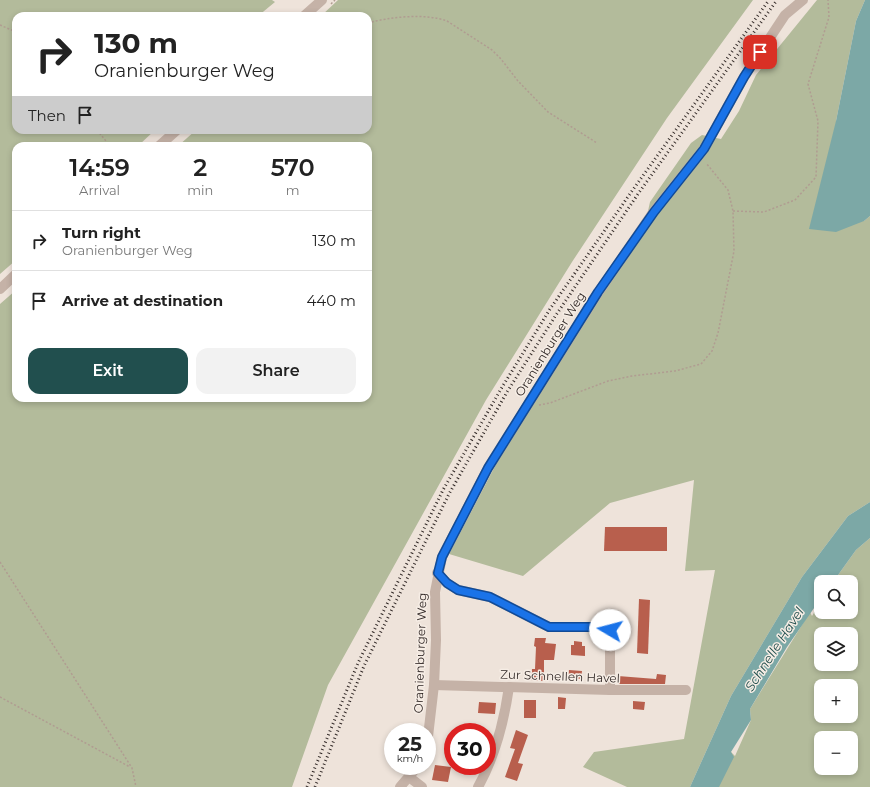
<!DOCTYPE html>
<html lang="en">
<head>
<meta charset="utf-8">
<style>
  :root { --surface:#fff; --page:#f2f2f2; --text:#222; --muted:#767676; --line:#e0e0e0; --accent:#214f4e }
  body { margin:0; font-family:Montserrat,sans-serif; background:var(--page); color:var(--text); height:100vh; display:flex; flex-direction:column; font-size:15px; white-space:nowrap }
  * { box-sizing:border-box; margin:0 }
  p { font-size:13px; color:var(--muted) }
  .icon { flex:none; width:22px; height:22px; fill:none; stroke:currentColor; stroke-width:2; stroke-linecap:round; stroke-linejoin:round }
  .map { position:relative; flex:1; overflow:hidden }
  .side { position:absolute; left:12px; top:142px; width:360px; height:260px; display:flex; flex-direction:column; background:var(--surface); border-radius:12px; box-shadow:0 2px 6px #0003 }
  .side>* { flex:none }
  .banner { position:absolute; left:12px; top:12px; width:360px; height:122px; border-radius:12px; box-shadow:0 2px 6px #0003; background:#fff; color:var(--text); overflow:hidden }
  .buttons { position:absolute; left:814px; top:575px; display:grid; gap:8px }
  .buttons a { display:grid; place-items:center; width:44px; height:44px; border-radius:8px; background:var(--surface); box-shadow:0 2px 6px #0003; font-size:20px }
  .speed { position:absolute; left:384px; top:723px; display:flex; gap:8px; font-size:20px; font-weight:700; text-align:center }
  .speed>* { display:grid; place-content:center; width:52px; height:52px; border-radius:50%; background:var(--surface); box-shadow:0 2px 6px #0003; line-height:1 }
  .speed small { font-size:10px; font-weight:400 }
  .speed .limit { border:6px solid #d22; background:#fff; color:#111 }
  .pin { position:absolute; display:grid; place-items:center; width:34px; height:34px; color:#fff; margin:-17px; border-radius:8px; box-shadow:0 2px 6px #0006 }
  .me { position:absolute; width:44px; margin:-22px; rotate:278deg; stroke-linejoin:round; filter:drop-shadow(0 0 3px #0008) }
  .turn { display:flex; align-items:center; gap:14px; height:84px; padding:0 16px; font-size:18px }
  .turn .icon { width:52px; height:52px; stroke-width:2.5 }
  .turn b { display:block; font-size:28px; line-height:34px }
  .then { display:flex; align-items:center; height:38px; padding:0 16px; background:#0003; gap:8px; font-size:15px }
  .eta { display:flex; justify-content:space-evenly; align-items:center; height:68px; text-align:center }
  .eta b { font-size:24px; font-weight:600; line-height:28px }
  .button { display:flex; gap:8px; margin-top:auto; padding:8px 16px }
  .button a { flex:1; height:46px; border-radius:12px; background:var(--accent); color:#fff; font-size:16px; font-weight:600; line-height:46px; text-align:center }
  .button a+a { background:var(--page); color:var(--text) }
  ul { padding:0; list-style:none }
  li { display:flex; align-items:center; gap:12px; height:60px; padding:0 16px; border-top:1px solid var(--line) }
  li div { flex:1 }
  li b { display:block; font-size:15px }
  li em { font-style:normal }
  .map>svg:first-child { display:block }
</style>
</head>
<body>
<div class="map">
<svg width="870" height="787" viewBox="0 0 870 787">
  <rect width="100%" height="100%" fill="#eee3da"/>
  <!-- green -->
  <g fill="#b3bb9b" fill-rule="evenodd">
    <polygon points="0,0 272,0 275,2 258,16 16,16 16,130 155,130 138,146 16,146 16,260 0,274"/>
    <polygon points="338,0 753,0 667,118 572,262 486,400 328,685 292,787 0,787 0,304 16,290 16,398 368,398 368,146 178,146 196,130 368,130 368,16 321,16"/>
    <polygon points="817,0 865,0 856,21 836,121 864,221 870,216 870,502 848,516 802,577 731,696 690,787 627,787 583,767 594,752 684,739 715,570 685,571 694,480 610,503 523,576 449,554 525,409 643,234 650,202 691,143 702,135 721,139 739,111 756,75"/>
    <path d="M870,538V787H715L731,752L735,756L751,720L750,709L810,612L812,616L821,601V612H851V582H833L856,550ZM821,634H851V664H821ZM821,686H851V716H821ZM821,738H851V768H821Z"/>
  </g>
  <!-- water -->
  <g fill="#7ca8a6">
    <polygon points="865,0 870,0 870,216 864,221 836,232 809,229 836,121 856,21"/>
    <polygon points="870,502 870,538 856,550 833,582 821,582 821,598 787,647 750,709 751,720 731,752 734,757 719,787 690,787 731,696 802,577 848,516"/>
  </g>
  <!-- building -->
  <g fill="#b85f4d">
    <polygon points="605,527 667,527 667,551 604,551"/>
    <polygon points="639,599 650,600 648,654 637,653"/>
    <polygon points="535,638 546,638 545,643 556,644 554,660 544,660 544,681 531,680 532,669 535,669 536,647 534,646"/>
    <polygon points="574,641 582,642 582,646 585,646 585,656 571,655 571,645 574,645"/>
    <polygon points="569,670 582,671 581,679 577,679 576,681 568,680"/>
    <polygon points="657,674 666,675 665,684 617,684 618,676 656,679"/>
    <polygon points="558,697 566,698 565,709 558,709"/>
    <rect x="524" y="700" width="12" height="18"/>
    <polygon points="633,701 645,702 644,710 633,709"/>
    <polygon points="479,702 496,703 495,714 478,713"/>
    <polygon points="516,730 528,735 518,763 523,764 517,781 505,777 515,749 510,748"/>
    <polygon points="435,765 451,767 448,782 432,780"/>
  </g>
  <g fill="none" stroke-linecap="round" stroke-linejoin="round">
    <!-- path -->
    <g stroke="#b09c91" stroke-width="1.5" stroke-dasharray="2 2" stroke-linecap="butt">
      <polyline points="331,4 335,0"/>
      <path d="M368,23C389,17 426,13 447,21L492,50L501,59L518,81L548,112L597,143"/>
      <polyline points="0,25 16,32"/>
      <polyline points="97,130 110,146"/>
      <polyline points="187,133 190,130"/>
      <polyline points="733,211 764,212 795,200 816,177 818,121 808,84 829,17 828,0"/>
      <polyline points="539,405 550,403 608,381 632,376 675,371 701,364 712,351 718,333 734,251 733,211 728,190 706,163"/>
      <polyline points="0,562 132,768 136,787"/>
      <polyline points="0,697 130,767"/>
    </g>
    <!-- minor -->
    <g stroke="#c5b2a7" stroke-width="10">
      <polyline points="304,16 322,0"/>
      <polyline points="159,146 177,130"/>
      <polyline points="0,289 16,274"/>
      <polyline points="437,573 447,583 458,590 490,597 549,627 601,627 610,630 610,690"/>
      <polyline points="434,685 610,690 686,690"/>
      <polyline points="427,745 434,685 436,640 435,592 442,557 488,468 598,293 654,211 704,149 744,77 785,15 803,0"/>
      <polyline points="409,777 422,787"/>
      <polyline points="400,787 418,766"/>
      <path d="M478,787C496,755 504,722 509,687"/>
    </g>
    <!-- rail -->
    <g stroke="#322927" stroke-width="3" stroke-dasharray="1 3" stroke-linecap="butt">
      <polyline points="307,787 358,663 443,490 501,389 550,309 632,191 769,0"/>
      <polyline points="315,787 364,666 449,494 507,392 556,315 638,194 777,0"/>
    </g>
  </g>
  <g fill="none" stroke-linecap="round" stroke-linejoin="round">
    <!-- route casing -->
    <g stroke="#114b97" stroke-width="10">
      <polyline id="route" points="610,630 601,627 549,627 490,597 458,590 447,583 438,573 442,557 488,468 598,292 654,212 704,149 744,77 760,52"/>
    </g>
    <!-- route -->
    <use href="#route" stroke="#1a73e8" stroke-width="7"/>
  </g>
  <g text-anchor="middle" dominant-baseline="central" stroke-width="3" stroke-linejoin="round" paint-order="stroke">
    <!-- street labels -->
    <g font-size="12" fill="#322927" stroke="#f6ede5">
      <text transform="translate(550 344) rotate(-58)">Oranienburger Weg</text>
      <text transform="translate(420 653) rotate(-88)">Oranienburger Weg</text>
      <text transform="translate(560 676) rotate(2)">Zur Schnellen Havel</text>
    </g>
    <!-- water labels -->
    <g font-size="13" font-style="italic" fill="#214f4e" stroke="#f6ede5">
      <text transform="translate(774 649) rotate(-57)">Schnelle Havel</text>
    </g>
  </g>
</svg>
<div class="buttons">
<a><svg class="icon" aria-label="search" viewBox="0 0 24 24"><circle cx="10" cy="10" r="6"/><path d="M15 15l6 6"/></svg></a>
<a><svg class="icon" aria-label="layers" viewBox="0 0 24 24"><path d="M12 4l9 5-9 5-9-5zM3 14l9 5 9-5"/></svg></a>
<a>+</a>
<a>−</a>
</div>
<div class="speed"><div>25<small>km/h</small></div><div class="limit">30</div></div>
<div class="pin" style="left:760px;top:52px;background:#d93025"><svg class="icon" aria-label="arrive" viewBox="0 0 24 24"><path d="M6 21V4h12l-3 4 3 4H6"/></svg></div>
<svg class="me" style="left:610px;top:630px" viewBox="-20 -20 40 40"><circle r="19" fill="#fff"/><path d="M0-13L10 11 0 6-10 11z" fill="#1a73e8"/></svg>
<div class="banner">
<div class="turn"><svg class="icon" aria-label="right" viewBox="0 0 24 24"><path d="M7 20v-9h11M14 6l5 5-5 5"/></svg><div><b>130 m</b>Oranienburger Weg</div></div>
<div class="then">Then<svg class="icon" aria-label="arrive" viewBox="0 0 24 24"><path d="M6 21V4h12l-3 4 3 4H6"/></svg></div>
</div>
<section class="side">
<div class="eta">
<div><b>14:59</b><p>Arrival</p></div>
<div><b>2</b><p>min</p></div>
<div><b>570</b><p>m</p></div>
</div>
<ul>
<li><svg class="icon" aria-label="right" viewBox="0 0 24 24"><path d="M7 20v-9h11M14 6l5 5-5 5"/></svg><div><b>Turn right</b><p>Oranienburger Weg</p></div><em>130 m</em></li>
<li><svg class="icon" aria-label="arrive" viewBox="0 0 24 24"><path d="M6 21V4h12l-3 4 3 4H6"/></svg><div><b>Arrive at destination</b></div><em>440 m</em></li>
</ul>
<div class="button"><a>Exit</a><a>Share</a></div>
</section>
</div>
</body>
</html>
